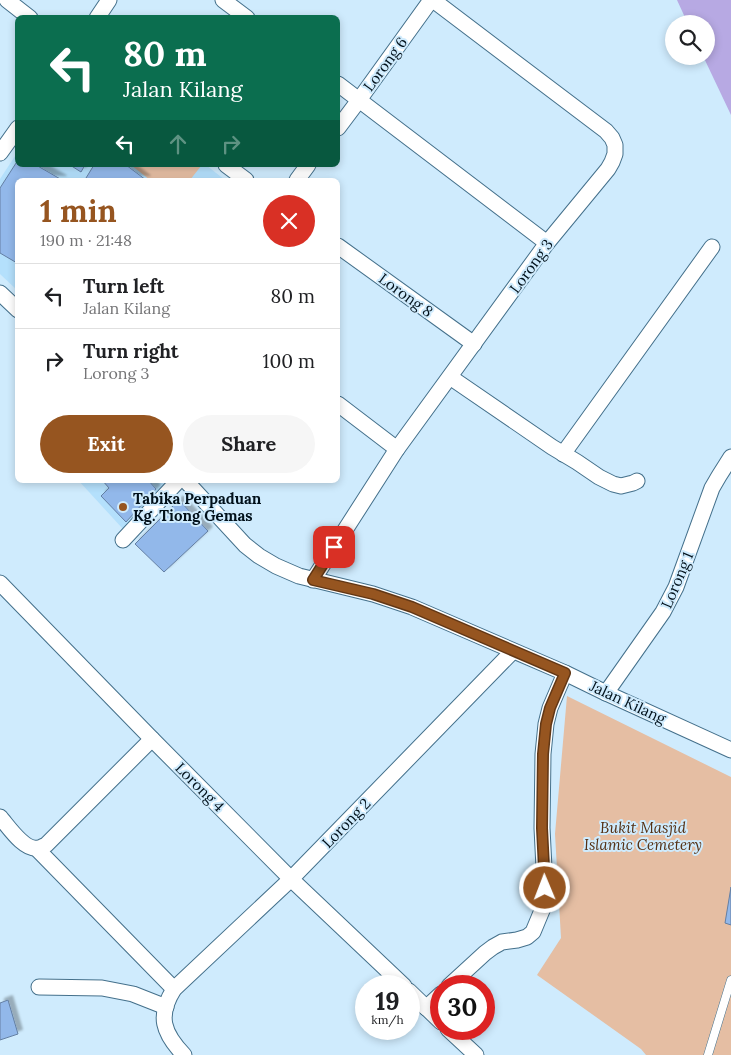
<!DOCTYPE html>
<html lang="en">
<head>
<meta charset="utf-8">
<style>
  :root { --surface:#fff; --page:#f6f6f6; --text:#202124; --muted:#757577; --line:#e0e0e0; --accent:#965520 }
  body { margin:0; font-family:Lora,serif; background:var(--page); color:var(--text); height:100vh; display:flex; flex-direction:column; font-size:19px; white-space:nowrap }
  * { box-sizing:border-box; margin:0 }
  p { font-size:16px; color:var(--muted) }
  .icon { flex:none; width:28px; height:28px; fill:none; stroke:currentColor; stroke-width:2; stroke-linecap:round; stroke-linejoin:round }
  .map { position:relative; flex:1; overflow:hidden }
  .details { position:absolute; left:15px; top:178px; width:325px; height:305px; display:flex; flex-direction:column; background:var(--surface); border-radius:8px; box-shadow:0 2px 8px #0003 }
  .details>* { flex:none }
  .hud { position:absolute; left:15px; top:15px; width:325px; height:152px; border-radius:8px; box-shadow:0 2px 8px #0003; background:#0b6e4f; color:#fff; overflow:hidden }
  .tools { position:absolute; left:665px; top:15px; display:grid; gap:10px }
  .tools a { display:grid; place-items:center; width:50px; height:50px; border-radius:50%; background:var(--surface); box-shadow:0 2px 8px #0003; font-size:25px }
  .speed { position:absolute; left:355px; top:975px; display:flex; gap:10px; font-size:25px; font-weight:700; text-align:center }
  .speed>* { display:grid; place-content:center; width:65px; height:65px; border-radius:50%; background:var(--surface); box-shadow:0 2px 8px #0003; line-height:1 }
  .speed small { font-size:12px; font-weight:400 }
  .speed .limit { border:8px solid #d22; background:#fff; color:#111 }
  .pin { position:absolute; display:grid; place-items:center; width:42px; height:42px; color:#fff; margin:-21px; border-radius:10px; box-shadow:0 2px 8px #0006 }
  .me { position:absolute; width:55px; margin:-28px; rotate:359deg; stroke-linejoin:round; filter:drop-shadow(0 0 4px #0008) }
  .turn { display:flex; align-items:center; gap:18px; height:105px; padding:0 25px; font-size:22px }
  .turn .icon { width:65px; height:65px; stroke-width:2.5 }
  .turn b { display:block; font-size:35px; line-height:42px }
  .lanes { display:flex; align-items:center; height:48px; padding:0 25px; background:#0003; justify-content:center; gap:25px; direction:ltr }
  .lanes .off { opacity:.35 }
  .round { display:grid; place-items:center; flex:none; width:52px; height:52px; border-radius:26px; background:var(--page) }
  .overview { display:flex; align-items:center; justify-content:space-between; height:85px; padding:0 25px }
  h1 { font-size:30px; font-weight:700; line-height:38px; color:var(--accent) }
  .action { display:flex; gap:10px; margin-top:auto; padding:10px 25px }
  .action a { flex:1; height:58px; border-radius:30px; background:var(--accent); color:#fff; font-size:20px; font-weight:700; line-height:58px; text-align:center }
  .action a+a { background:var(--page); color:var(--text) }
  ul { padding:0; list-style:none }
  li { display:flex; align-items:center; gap:15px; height:65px; padding:0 25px; border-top:1px solid var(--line) }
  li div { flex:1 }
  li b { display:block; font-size:19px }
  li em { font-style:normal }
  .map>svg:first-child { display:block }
</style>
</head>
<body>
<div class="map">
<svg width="731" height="1055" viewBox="0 0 731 1055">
  <defs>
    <filter id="shadow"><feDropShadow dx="4.5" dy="-4.5" stdDeviation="1" flood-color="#0004"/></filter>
  </defs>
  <rect width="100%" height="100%" fill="#cfebfd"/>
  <!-- built -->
  <g fill="#b4e0fc">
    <polygon points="17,153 18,165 206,165 225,180 18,180 17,290 0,274 0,179"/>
    <polygon points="78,480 160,480 165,485 123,529"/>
  </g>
  <!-- green -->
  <g fill="#e5bea3">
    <polygon points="131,165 199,165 201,166 190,180 150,180"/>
    <polygon points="567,696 731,777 731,1055 646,1055 641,1049 537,975 561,938 555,834"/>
  </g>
  <!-- water -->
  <polygon fill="#b7a9e3" points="677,0 731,0 731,115 703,56 706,56 706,24 688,24"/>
  <!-- building -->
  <g fill="#92b8ea" stroke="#647fa3" filter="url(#shadow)">
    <polygon points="18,160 18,165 36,165 62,180 18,180 17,263 0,253 0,188"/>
    <polygon points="70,165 85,165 81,172"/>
    <polygon points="94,165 126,165 146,180 89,180 86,178"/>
    <polygon points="102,480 148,480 156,489 126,522 101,496 109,488"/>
    <polygon points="179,500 208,531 164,572 135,544"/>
    <polygon points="731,887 731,925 725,923"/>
    <polygon points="8,1000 18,1034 0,1040 0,1003"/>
  </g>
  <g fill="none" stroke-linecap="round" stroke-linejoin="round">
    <!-- lane casing -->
    <g stroke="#44708b" stroke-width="9">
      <polyline id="lane" points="708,1055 731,980"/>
    </g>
    <!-- street casing -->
    <g stroke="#44708b" stroke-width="17">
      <g id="street">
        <polyline points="7,0 30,18"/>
        <polyline points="223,0 247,18"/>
        <polyline points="97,18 109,0"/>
        <polyline points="338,84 547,243"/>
        <polyline points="338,128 359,100 431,0"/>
        <polyline points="0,153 18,128"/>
        <polyline points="226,165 246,180"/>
        <polyline points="297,180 308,165"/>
        <polyline points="338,246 474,344"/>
        <polyline points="0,293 18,310"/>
        <polyline points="450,377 552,447 577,462 599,477 613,484 621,486 633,483 637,481"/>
        <polyline points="338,404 397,449"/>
        <polyline points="563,454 712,247"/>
        <polyline points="185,480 245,545 259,556 276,566 299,576 373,594 412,607 565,673 606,693 731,750"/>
        <polyline points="123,540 179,480"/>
        <polyline points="313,580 397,449 547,243 608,169 612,162 615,154 615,145 612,138 606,131 433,0"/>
        <polyline points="0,583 152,739 291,879 404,986"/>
        <polyline points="606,693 663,612 676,587 712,488 719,476 731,457"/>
        <path d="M0,817C8,826 24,851 38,848C41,848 43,846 46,845L152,739"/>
        <polyline points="37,849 174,989"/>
        <polyline points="449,986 485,953 493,947 502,942 517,940 527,937 533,932 543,908 545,888 542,828 543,754 546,724 550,708 565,673"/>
        <polyline points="39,987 102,988 133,994 166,1007"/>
        <polyline points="409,991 441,1022"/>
        <polyline points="426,1008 441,994"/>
        <polyline points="448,1029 476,1055"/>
        <path d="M184,1055C163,1033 157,1016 174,989L291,879L513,651"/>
      </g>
    </g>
    <!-- lane -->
    <use href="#lane" stroke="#fff" stroke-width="8"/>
    <!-- street -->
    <use href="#street" stroke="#fff" stroke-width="15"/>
  </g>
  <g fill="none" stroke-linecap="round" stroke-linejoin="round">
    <!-- route casing -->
    <g stroke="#623715" stroke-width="12">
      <polyline id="route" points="334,547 313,580 373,594 412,607 565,673 550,708 546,724 543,754 542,828 545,888"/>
    </g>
    <!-- route -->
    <use href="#route" stroke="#965520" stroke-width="9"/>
  </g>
  <!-- markers -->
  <circle fill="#965520" stroke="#cfebfd" stroke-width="2" cx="123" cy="507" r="5"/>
  <g text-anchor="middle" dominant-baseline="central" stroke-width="4" stroke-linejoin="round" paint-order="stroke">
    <!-- street labels -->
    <g font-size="15" fill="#01101a" stroke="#cfebfd">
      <text transform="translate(385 64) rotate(-54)">Lorong 6</text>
      <text transform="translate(531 266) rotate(-54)">Lorong 3</text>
      <text transform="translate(406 295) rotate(36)">Lorong 8</text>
      <text transform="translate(677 580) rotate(-67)">Lorong 1</text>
      <text transform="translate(628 702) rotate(25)">Jalan Kilang</text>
      <text transform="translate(200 787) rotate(45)">Lorong 4</text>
      <text transform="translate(346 823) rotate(-46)">Lorong 2</text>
    </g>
    <!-- poi labels -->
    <g font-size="15" font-weight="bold" fill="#01101a" stroke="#cfebfd" text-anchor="start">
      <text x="133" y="498">Tabika Perpaduan<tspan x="133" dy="17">Kg. Tiong Gemas</tspan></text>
    </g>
    <!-- park labels -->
    <g font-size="15" font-style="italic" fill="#542f12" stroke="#cfebfd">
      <text x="643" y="827">Bukit Masjid<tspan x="643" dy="17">Islamic Cemetery</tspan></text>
    </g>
  </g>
</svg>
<div class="tools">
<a><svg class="icon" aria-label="search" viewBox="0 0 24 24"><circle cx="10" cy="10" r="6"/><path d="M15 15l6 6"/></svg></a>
</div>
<div class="speed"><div>19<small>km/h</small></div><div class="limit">30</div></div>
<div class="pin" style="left:334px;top:547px;background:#d93025"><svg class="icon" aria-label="arrive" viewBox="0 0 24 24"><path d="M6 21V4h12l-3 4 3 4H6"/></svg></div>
<svg class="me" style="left:545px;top:888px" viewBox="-20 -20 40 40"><circle r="17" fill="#965520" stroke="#fff" stroke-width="3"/><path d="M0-11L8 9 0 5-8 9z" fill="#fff"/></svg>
<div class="hud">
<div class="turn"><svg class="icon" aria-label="left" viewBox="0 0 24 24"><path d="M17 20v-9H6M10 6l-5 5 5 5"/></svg><div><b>80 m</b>Jalan Kilang</div></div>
<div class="lanes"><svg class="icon" aria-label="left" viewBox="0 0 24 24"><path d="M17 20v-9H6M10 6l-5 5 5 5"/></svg><svg class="icon off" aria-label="ahead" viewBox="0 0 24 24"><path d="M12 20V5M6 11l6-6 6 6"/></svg><svg class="icon off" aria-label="right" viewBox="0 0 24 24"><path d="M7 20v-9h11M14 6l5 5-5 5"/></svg></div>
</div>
<section class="details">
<div class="overview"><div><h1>1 min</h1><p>190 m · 21:48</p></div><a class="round" style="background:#d93025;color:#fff"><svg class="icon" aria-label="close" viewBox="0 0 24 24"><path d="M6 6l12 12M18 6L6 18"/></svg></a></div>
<ul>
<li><svg class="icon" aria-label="left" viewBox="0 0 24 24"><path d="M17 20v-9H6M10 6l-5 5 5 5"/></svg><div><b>Turn left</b><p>Jalan Kilang</p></div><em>80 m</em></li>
<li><svg class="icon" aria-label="right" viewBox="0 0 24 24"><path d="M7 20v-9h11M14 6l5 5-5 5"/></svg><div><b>Turn right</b><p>Lorong 3</p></div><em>100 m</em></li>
</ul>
<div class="action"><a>Exit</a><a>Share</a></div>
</section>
</div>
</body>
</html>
